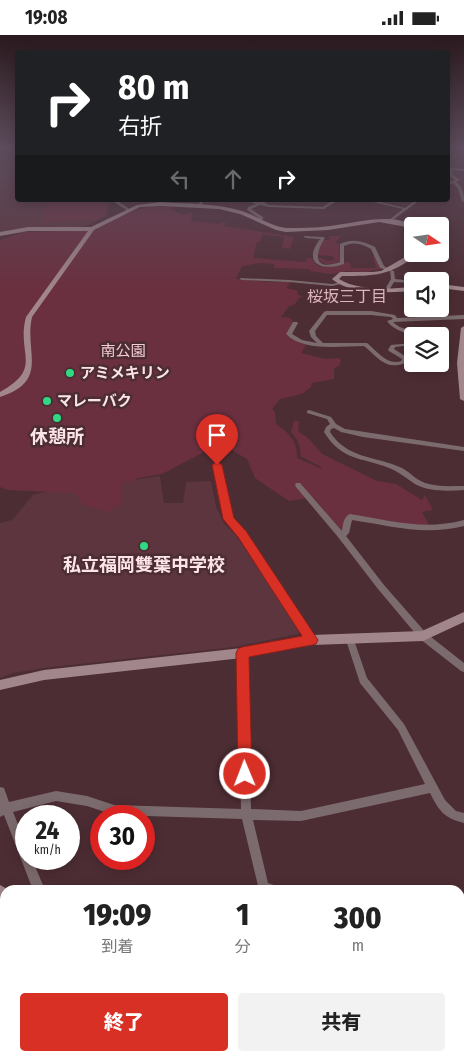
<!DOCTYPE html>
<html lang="ja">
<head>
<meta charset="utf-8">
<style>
  :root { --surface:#fff; --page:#f2f2f2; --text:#222; --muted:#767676; --accent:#d93025 }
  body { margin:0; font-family:"Fira Sans Condensed","Noto Sans JP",sans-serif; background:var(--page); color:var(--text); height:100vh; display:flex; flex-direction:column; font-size:19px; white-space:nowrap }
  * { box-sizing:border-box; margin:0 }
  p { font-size:16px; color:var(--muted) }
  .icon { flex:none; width:28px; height:28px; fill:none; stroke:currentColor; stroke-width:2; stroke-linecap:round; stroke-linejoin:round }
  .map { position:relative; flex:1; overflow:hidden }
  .side { position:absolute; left:0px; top:850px; width:465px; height:176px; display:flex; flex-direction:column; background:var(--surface); border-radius:15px 15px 0 0; box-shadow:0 2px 12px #0003 }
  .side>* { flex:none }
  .hud { position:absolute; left:15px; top:15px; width:435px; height:152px; border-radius:5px; box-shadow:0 2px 12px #0003; background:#202124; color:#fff; overflow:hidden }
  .needle { width:32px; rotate:103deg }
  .controls { position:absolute; left:404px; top:182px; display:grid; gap:10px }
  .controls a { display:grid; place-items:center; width:45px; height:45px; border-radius:5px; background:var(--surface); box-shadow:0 2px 12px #0003; font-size:25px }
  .speed { position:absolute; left:15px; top:770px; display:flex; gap:10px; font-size:25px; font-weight:700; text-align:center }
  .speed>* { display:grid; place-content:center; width:65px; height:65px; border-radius:50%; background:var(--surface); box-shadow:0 2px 12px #0003; line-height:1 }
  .speed small { font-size:12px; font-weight:400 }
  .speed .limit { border:8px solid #d22; background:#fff; color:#111 }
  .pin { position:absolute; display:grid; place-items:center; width:42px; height:42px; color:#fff; margin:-51px -21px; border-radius:50% 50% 50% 0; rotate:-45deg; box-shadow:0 0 5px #0007 }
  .pin .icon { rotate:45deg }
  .me { position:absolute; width:55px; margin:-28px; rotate:359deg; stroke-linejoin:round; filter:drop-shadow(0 0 4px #0008) }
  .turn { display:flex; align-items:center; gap:18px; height:105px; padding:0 20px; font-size:22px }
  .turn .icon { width:65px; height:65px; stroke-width:2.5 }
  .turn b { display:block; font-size:35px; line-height:42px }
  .lanes { display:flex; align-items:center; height:48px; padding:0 20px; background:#0003; justify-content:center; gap:25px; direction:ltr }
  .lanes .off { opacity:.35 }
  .eta { display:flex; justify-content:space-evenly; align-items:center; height:85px; text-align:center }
  .eta b { font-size:30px; font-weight:800; line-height:35px }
  .action { display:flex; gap:10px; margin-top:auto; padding:10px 20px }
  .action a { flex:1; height:58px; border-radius:5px; background:var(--accent); color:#fff; font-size:20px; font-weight:800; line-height:58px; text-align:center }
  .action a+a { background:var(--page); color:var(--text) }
  .status { display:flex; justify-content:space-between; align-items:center; height:35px; padding:0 25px; background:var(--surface); direction:ltr }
  .status svg { height:14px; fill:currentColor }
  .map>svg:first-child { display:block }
</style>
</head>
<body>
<div class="status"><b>19:08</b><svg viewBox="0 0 49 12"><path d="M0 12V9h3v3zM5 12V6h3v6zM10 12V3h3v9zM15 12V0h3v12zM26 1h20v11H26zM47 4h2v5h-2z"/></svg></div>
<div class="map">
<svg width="464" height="1026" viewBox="0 0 464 1026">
  <rect width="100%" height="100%" fill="#4d2d34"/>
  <!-- built -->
  <g fill="#5c353e">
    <polygon points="17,124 18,165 104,165 109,168 106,181 88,190 73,193 0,198 0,131"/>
    <polygon points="160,441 164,468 183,468 186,447 211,446 216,472 224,489 235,499 300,596 298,599 234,612 43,633 13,638 0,643 0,488 12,485 33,460 52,455 78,456 85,470 107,476 121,469 121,450 128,446"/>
  </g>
  <!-- green -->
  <g fill="#6a303f">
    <polygon points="47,165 99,165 99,168 107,171 105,181 97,184 43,188"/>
    <path d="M151,171H175L171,174L183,180L192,177L191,186L217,189L226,187L224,191L294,202L290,214L282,213L284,202L262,199L260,207H257L253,223L305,227L307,223H312C319,241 340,227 350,227L351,233H376L373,221H376L380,234L367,237L347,236L331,239L310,236V234L274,233V229L260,228L242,231L236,244L269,247H291L286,253L298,256L297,259L303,262H300L294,270L289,271L281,282L290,283L293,287L287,297V301L306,310L301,318L325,324L339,323L341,325L339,331L334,333V344L312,348L311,352L302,359L280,364L272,374L275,377L276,389C289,398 298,406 297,423L322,434L321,432L300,421C302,412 297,404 291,397L294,386H299L298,396L310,405L322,419L377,446L396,449L422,465L425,460L433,475L422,477L430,492C402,489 376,483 348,480L345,482L343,497L313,462L289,466L255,443L247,424L216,406L207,407L204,417L162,439L138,443L130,448L128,446L121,450L122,469L108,477L83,470L75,458L8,455L0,452V205L23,197L96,195C113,185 131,176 151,171Z"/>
    <path d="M328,201H341L335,208L339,209L340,226C333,230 322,231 317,223H322L327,226L335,225L332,221L317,220L318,213L323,205H328L331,203Z"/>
  </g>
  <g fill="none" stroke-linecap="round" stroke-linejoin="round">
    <!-- street -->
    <g fill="#7c6b6e" fill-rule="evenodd">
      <path d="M448,133L464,134V136L452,135L453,140L460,145L456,147C463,153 464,158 464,167L462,166L458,153L453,148L448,150V148L455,145L449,140Z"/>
      <polygon points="111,165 116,165 131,175 128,176"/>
      <polygon points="201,165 205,165 200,171 198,171"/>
      <path d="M245,165C250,165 255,168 260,167C264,167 267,165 271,165L264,168L269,170L323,172L333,165H338L324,174L269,172L260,170L251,174L263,182V184L260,186L258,185L259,183L247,175L248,172L256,169Z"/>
      <polygon points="365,165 372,165 405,173 416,165 420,165 390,187 389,187 389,185 403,174"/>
      <path d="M304,201L323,202L325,203C313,221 315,236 340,227V209C353,203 363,206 375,212L384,231L389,234L387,235L380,233L371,214C362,209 354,206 344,211V229C321,237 302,228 320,204L306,203L304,202Z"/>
      <polygon points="390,235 394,236 395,244 414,246 412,246 412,248 394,247 388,257 384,257 384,256 391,244"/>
      <polygon points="240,243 289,245 332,249 343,247 345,248 332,251 289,247 242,245 240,244"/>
      <path d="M326,276H371L395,280L397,283L464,280V284L393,287C404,298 423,296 437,300V301C421,301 397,300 387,286L393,284L391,282L371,280H327L315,296L316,301L323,308H367C377,316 387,331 401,326L402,324L389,316L388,315L391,310L412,308V310L395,312L394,314L408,323L406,328C385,336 378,322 364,311C341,311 303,317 286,299L293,287H297L298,288L292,299L302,305L317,308L311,302L309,296L324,277Z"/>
      <path d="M309,375L331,382L336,389L345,394L464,412V416L363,402L341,397L334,393L331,394L330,397C347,424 376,421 402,433C411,438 418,447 429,449C440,452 452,451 464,451V455C448,456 429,457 415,449C406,443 399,437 389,433C361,422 342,426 324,397L326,392L330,389L327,384L307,378V376Z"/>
      <polygon points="215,428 217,428 220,430 232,483 245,497 315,602 316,605 315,608 312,609 309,608 239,501 225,484 214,430"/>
      <path d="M296,448H300L342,496C343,490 343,482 350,479C390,485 423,496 464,485V491C423,501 392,491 352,485L349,498L346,501L384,550L426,598L464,628V637L461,636L420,604L378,554L338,502L296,452L295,450Z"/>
      <path d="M350,601L353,602L354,605L367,643L404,689L445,765L456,776L464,778V788C444,783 439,776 430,758L301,786L253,785L268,848L277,851L279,855H259L242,784L114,780L87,771L56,766L13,777L26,809V824H32L45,855H33L4,780L0,782V752L4,753L9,767L56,756L87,761L114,770L241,774L238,618L239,615L242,614L245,615L246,618L251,774L301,776L425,749L398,695L360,648L346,605L347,602Z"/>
      <polygon points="460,901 464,902 464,914 460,913"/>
    </g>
    <!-- secondary -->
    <g fill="#a1878c" fill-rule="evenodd">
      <path d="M161,167C188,169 216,168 242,176C257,181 270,191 286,193C300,193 315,193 330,191C357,188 389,177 415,191L412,193L379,187L328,195L286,197L276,195L240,179L219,174L161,171L140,172L94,195L32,282C24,317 50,346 0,362V357C44,333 16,319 26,282L88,196H28L0,201V197L28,192H91L137,170Z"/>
      <path d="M412,218L417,219C391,241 374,241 342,241L339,244C358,256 390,254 412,252V256C391,258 348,259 332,244L340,237H373L381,236Z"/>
      <polygon points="440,249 464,252 464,256 440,253"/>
      <polygon points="464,291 464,366 460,364 457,328 461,293"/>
      <polygon points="464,577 464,587 423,606 312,610 242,623 44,645 0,655 0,645 44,635 242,613 312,600 422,596"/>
      <polygon points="0,850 9,855 5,855 5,868 0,866"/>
      <polygon points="175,1021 195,1021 197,1026 177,1026"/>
    </g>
  </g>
  <!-- sky -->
  <linearGradient id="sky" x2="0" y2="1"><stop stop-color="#2a191d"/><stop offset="0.44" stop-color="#5c4c5c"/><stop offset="1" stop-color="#5c4c5c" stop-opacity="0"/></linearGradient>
  <rect width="464" height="256" fill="url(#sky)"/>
  <!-- route -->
  <polygon fill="#d93025" stroke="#8d1f18" points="217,426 222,430 234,483 246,496 318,605 316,609 312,610 249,622 252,739 250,745 245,747 240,745 238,739 236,618 238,614 242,612 302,601 238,502 223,484 212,430"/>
  <!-- markers -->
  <g fill="#30d883" stroke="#4d2d34" stroke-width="2">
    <circle cx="70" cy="338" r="5"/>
    <circle cx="47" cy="366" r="5"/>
    <circle cx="57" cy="383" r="5"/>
    <circle cx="144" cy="511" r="5"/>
  </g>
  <g text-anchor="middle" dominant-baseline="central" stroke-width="5" stroke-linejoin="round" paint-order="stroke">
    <!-- far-park labels -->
    <g font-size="15" fill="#f6cdd5" stroke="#4d2d34">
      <text x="123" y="316">南公園</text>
    </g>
    <!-- far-poi labels -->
    <g font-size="15" font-weight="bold" fill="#fbe5e9" stroke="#4d2d34" text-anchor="start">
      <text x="80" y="338">アミメキリン</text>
      <text x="57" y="366">マレーバク</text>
    </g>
    <!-- far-neighbourhood labels -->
    <g font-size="16" fill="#deb5bd" stroke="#4d2d34">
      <text x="347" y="261">桜坂三丁目</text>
    </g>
    <!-- poi labels -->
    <g font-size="18" font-weight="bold" fill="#fbe5e9" stroke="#4d2d34">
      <text x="57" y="402">休憩所</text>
      <text x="144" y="530">私立福岡雙葉中学校</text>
    </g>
  </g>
</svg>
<div class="controls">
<a><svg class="needle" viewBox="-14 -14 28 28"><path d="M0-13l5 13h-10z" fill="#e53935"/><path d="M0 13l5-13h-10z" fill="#767676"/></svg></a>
<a><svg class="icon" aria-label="sound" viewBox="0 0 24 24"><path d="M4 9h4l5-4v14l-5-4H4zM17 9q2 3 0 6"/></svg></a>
<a><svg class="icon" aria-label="layers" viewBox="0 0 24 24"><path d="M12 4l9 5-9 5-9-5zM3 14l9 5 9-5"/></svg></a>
</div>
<div class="speed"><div>24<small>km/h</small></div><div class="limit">30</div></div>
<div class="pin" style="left:217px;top:430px;background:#d93025"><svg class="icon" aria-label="arrive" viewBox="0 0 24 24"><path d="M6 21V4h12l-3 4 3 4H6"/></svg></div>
<svg class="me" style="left:245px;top:739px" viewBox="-20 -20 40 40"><circle r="17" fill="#d93025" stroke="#fff" stroke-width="3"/><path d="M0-11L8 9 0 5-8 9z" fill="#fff"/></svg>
<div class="hud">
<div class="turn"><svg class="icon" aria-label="right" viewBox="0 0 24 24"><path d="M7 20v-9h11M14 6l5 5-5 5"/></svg><div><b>80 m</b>右折</div></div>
<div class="lanes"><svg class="icon off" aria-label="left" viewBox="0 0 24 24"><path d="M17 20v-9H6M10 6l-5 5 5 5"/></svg><svg class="icon off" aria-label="ahead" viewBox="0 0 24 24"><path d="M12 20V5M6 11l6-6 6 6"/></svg><svg class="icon" aria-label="right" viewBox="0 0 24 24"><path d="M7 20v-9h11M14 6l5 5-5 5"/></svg></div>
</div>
<section class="side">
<div class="eta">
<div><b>19:09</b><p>到着</p></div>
<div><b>1</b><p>分</p></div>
<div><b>300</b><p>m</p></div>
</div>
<div class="action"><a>終了</a><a>共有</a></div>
</section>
</div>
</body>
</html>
